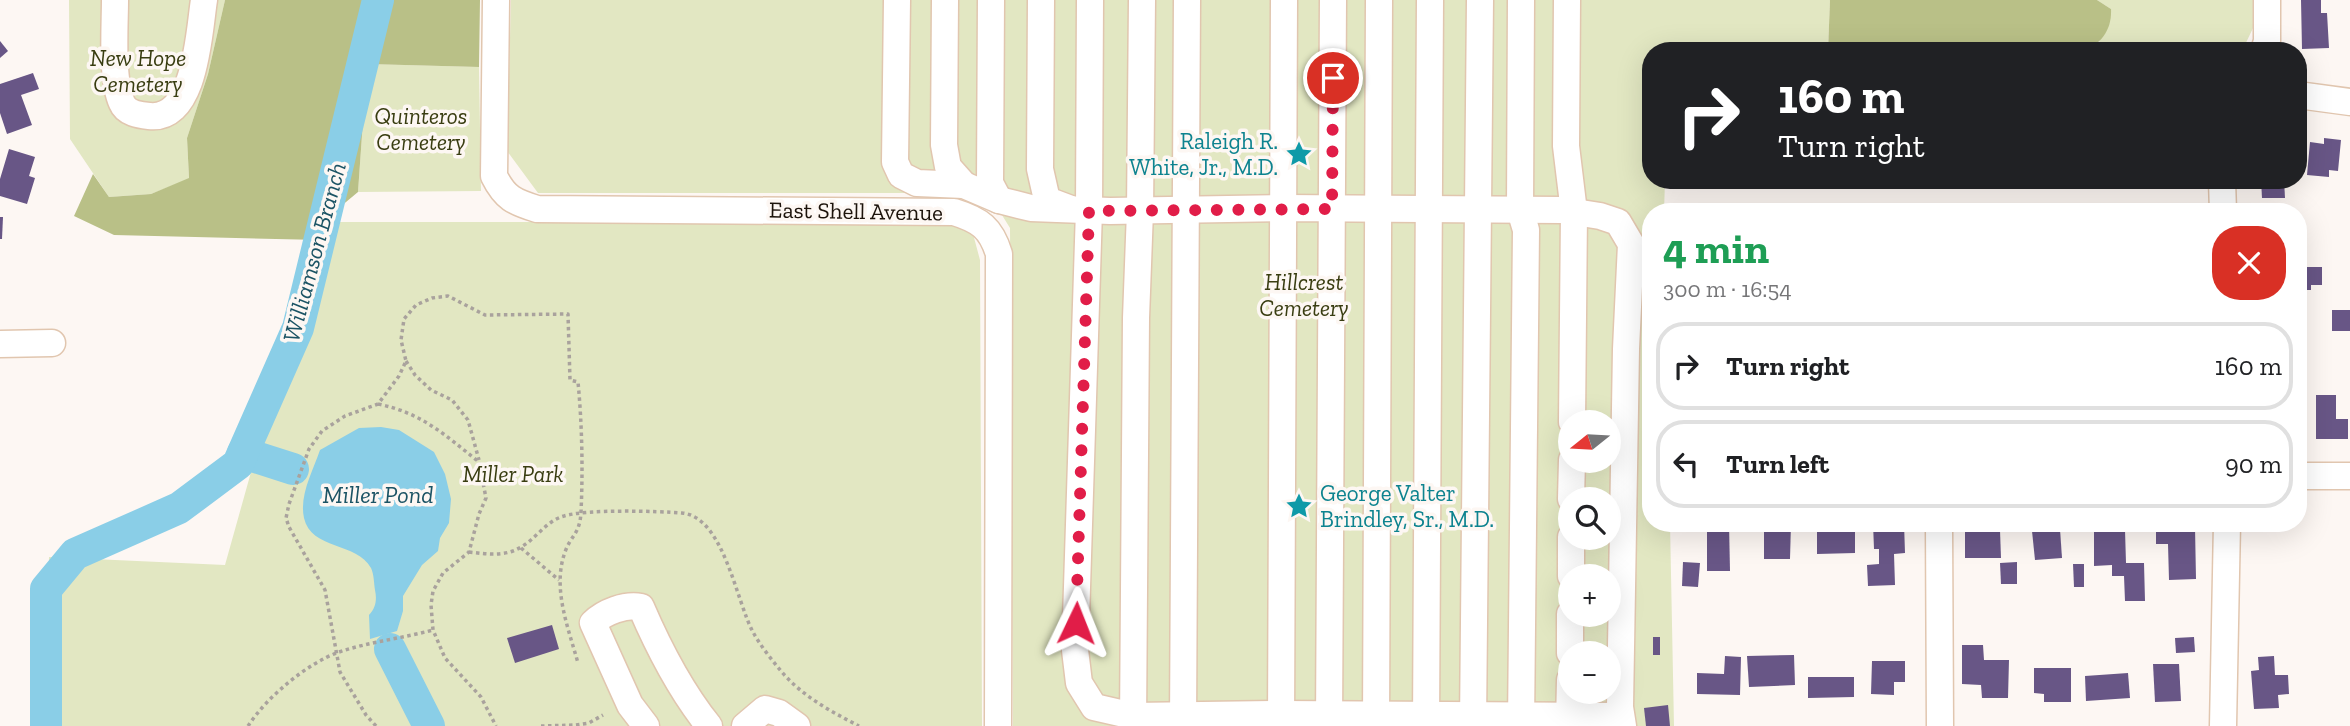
<!DOCTYPE html>
<html lang="en">
<head>
<meta charset="utf-8">
<style>
  :root { --surface:#fff; --page:#f2f2f2; --text:#202124; --muted:#757577; --line:#e0e0e0 }
  body { margin:0; font-family:"Zilla Slab",serif; background:var(--page); color:var(--text); height:100vh; display:flex; flex-direction:column; font-size:26px; white-space:nowrap }
  * { box-sizing:border-box; margin:0 }
  p { font-size:23px; color:var(--muted) }
  .icon { flex:none; width:38px; height:38px; fill:none; stroke:currentColor; stroke-width:2; stroke-linecap:round; stroke-linejoin:round }
  .map { position:relative; flex:1; overflow:hidden }
  .sheet { position:absolute; left:1642px; top:203px; width:665px; height:329px; display:flex; flex-direction:column; background:var(--surface); border-radius:28px; box-shadow:0 7px 28px #0002 }
  .sheet>* { flex:none }
  .top-card { position:absolute; left:1642px; top:42px; width:665px; height:147px; border-radius:28px; box-shadow:0 7px 28px #0002; background:#202124; color:#fff; overflow:hidden }
  .needle { width:46px; rotate:252deg }
  .buttons { position:absolute; left:1558px; top:410px; display:grid; gap:14px }
  .buttons a { display:grid; place-items:center; width:63px; height:63px; border-radius:50%; background:var(--surface); box-shadow:0 7px 28px #0002; font-size:35px }
  .pin { position:absolute; display:grid; place-items:center; width:60px; height:60px; color:#fff; margin:-30px; border:4px solid #fff; border-radius:50%; box-shadow:0 2px 7px #0007 }
  .me { position:absolute; width:77px; margin:-38px; rotate:2deg; stroke-linejoin:round; filter:drop-shadow(0 0 5px #0008) }
  .turn { display:flex; align-items:center; gap:24px; height:147px; padding:0 21px; font-size:32px }
  .turn .icon { width:91px; height:91px; stroke-width:2.5 }
  .turn b { display:block; font-size:49px; line-height:60px }
  .round { display:grid; place-items:center; flex:none; width:74px; height:74px; border-radius:28px; background:var(--page) }
  .overview { display:flex; align-items:center; justify-content:space-between; height:119px; padding:0 21px }
  h1 { font-size:42px; font-weight:700; line-height:52px; color:#1e9e55 }
  ul { padding:0; list-style:none }
  li { display:flex; align-items:center; gap:21px; height:88px; margin:0 14px 10px; padding:0 7px; border:4px solid var(--line); border-radius:28px }
  li div { flex:1 }
  li b { display:block; font-size:26px }
  li em { font-style:normal }
  .map>svg:first-child { display:block }
</style>
</head>
<body>
<div class="map">
<svg width="2350" height="726" viewBox="0 0 2350 726">
  <rect width="100%" height="100%" fill="#fdf7f3"/>
  <!-- green -->
  <g fill="#e2e7c2" fill-rule="evenodd">
    <polygon points="69,0 225,0 208,74 187,138 189,179 151,194 109,197 70,139"/>
    <path d="M511,0H1830L1828,51H1650V180H1665L1664,212H1650V523H1670L1674,726H1013L1010,228L997,207L954,193H538L507,151ZM1570,422H1608V460H1570ZM1570,499H1608V537H1570ZM1570,576H1608V614H1570ZM1570,653H1608V691H1570Z"/>
    <polygon points="2097,0 2255,0 2254,26 2242,51 2084,51 2098,45 2111,9"/>
    <polygon points="367,64 479,67 481,191 358,192"/>
    <polygon points="321,222 951,222 972,230 980,260 982,726 45,726 49,557 225,565"/>
  </g>
  <!-- forest -->
  <g fill="#b9c087">
    <polygon points="225,0 480,0 479,67 367,64 358,192 322,222 320,240 114,235 74,216 93,174 109,197 151,194 189,178 187,138 208,74"/>
    <path d="M1830,0H2097L2111,9C2112,29 2102,43 2084,51H1828Z"/>
  </g>
  <!-- water -->
  <path fill="#8acee7" d="M381,427L399,430L434,452L445,474L451,499L449,523L440,538L438,551L422,565L403,596V611L397,631L370,639L369,615C376,608 377,599 375,590C374,584 374,574 371,568C357,542 311,550 304,518C299,495 313,471 320,450L359,428Z"/>
  <g fill="none" stroke-linecap="round" stroke-linejoin="round">
    <!-- river -->
    <g stroke="#8acee7" stroke-width="32">
      <polyline points="243,453 293,469"/>
      <polyline points="390,649 429,726"/>
      <polyline points="46,726 46,589 75,554 179,508 238,464 298,328 378,0"/>
    </g>
  </g>
  <!-- building -->
  <g fill="#685686">
    <polygon points="2301,0 2321,0 2321,13 2327,13 2329,48 2302,49"/>
    <polygon points="0,41 8,51 0,58"/>
    <polygon points="33,73 39,89 21,95 32,125 7,134 0,113 0,84"/>
    <polygon points="2324,138 2341,140 2338,171 2329,170 2329,177 2307,175 2310,142 2324,144"/>
    <polygon points="9,149 35,157 29,176 35,178 27,204 0,196 0,179"/>
    <polygon points="1685,180 1747,180 1747,184 1685,185"/>
    <rect x="1853" y="180" width="30" height="4"/>
    <rect x="1976" y="180" width="24" height="7"/>
    <polygon points="2016,180 2040,180 2040,183 2016,184"/>
    <polygon points="2070,180 2090,180 2090,183 2070,184"/>
    <rect x="2154" y="180" width="28" height="3"/>
    <polygon points="2261,180 2284,180 2285,198 2262,198"/>
    <polygon points="0,217 3,217 2,239 0,239"/>
    <polygon points="2298,251 2302,251 2302,267 2322,267 2322,285 2311,285 2311,290 2298,290"/>
    <rect x="2332" y="310" width="18" height="21"/>
    <polygon points="2316,395 2336,395 2336,419 2348,419 2348,439 2316,439"/>
    <polygon points="1707,523 1729,523 1730,571 1707,571"/>
    <polygon points="1764,523 1791,523 1790,559 1764,559"/>
    <polygon points="1873,523 1904,523 1905,553 1894,554 1895,585 1868,586 1867,565 1879,564 1879,549 1874,549"/>
    <polygon points="1817,524 1855,524 1855,553 1817,554"/>
    <polygon points="2195,527 2196,579 2169,580 2168,544 2156,544 2156,528"/>
    <polygon points="2060,529 2062,558 2035,560 2032,531"/>
    <polygon points="2000,530 2001,558 1965,558 1965,531"/>
    <polygon points="2125,530 2126,563 2144,563 2145,601 2125,601 2124,576 2112,576 2112,565 2094,566 2094,531"/>
    <polygon points="1683,562 1700,563 1698,587 1682,586"/>
    <polygon points="2017,562 2017,584 2001,584 2000,563"/>
    <polygon points="2073,564 2084,564 2084,587 2074,587"/>
    <polygon points="552,625 559,649 515,663 507,638"/>
    <rect x="1653" y="637" width="7" height="18"/>
    <polygon points="2194,637 2195,652 2176,653 2175,638"/>
    <polygon points="1962,645 1983,645 1984,660 2009,660 2008,698 1982,698 1981,685 1962,684"/>
    <polygon points="1794,655 1795,685 1749,687 1747,656"/>
    <polygon points="1725,656 1741,657 1740,695 1697,694 1697,673 1724,674"/>
    <polygon points="2274,656 2275,675 2288,675 2289,694 2278,695 2279,708 2254,709 2251,671 2259,670 2258,657"/>
    <polygon points="1872,661 1905,661 1905,682 1894,682 1894,695 1871,694"/>
    <polygon points="2153,664 2179,664 2181,701 2155,702"/>
    <polygon points="2034,668 2071,668 2071,702 2044,702 2044,694 2034,693"/>
    <polygon points="2128,673 2130,698 2086,701 2085,676"/>
    <polygon points="1808,677 1854,677 1854,697 1808,698"/>
    <polygon points="1668,705 1670,726 1646,726 1644,708"/>
  </g>
  <g fill="none" stroke-linecap="round" stroke-linejoin="round">
    <!-- minor casing -->
    <g stroke="#e1c6af" stroke-width="29">
      <g id="minor">
        <path d="M115,0C115,26 111,80 122,103C126,113 139,115 149,116C196,122 199,31 204,0"/>
        <path d="M496,0L494,176C505,198 514,202 537,209L954,212C980,220 991,228 999,254L998,726"/>
        <polyline points="897,0 895,162 901,175 917,183 964,185 999,200 1031,208 1110,211 1284,208 1562,210 1600,216 1618,222 1631,244 1626,349 1620,707 1623,726"/>
        <polyline points="945,0 944,145 948,167 964,185"/>
        <polyline points="991,0 990,183 999,200"/>
        <polyline points="1041,0 1040,169 1047,200 1071,209"/>
        <polyline points="1090,0 1089,210 1075,650 1079,683 1094,707 1133,716 1281,714 1621,716"/>
        <polyline points="1521,0 1520,210 1526,230 1521,726"/>
        <polyline points="1567,0 1566,146 1574,212 1572,422"/>
        <polyline points="2264,51 2267,41 2267,0"/>
        <polyline points="2298,95 2350,102"/>
        <polyline points="2222,180 2223,212"/>
        <polyline points="0,344 52,343"/>
        <polyline points="2298,476 2350,476"/>
        <polyline points="1571,499 1572,460"/>
        <polyline points="1939,523 1940,726"/>
        <polyline points="1571,576 1571,537"/>
        <polyline points="1570,653 1570,614"/>
        <path d="M646,726L630,705L593,623C604,612 625,604 641,607C659,649 680,690 709,726"/>
        <polyline points="745,726 765,709 779,713 797,726"/>
        <polyline points="1133,726 1136,318 1140,211 1142,0"/>
        <polyline points="1183,726 1187,0"/>
        <polyline points="1281,726 1284,0"/>
        <polyline points="1329,726 1333,0"/>
        <polyline points="1376,726 1379,0"/>
        <polyline points="1426,726 1430,0"/>
        <polyline points="1473,726 1480,0"/>
        <polyline points="1569,726 1570,680"/>
        <polyline points="2223,726 2227,523"/>
      </g>
    </g>
    <!-- path -->
    <g stroke="#a9a29d" stroke-width="3.5" stroke-dasharray="3.5 3.5" stroke-linecap="butt">
      <polyline points="406,361 415,375 431,390 452,400 468,420 479,460"/>
      <path d="M378,404C422,413 445,435 479,462L486,498L479,514L469,552L443,573L433,591L431,605L433,630L445,658L481,697L496,726"/>
      <polyline points="521,548 559,580"/>
      <path d="M469,552C487,554 505,557 521,547C537,538 546,521 564,516C587,509 657,511 682,513C724,517 736,601 753,632C760,645 771,659 781,671C802,696 830,711 859,726"/>
      <path d="M248,726C267,697 306,664 339,652C369,642 403,638 433,630"/>
      <path d="M376,726L366,715L340,672L325,590L289,527L286,518L289,504L309,449L322,431L345,416L378,404L399,376L406,361L401,340L404,319L416,305L432,298L448,296L485,315L568,314L570,380L578,382C582,424 583,469 581,512C580,534 571,535 565,552C552,588 568,627 578,663"/>
      <polyline points="541,726 576,725 589,723 603,715"/>
    </g>
    <!-- minor -->
    <use href="#minor" stroke="#fff" stroke-width="26"/>
  </g>
  <g fill="none" stroke-linecap="round" stroke-linejoin="round">
    <!-- route -->
    <polyline stroke="#e11d48" stroke-width="12" stroke-dasharray="0 21.6" points="1076,623 1089,211 1332,209 1333,78"/>
  </g>
  <!-- icons -->
  <defs>
    <g id="sight-bare" transform="scale(2.1)"><path d="M0-6L1.8-2.2L6-1.7L2.9 1.2L3.7 5.4L0 3.3L-3.7 5.4L-2.9 1.2L-6-1.7L-1.8-2.2Z" fill="#0f9aa8" stroke="#fdf7f3" stroke-width="2.5" paint-order="stroke"/></g>
  </defs>
  <g fill-rule="evenodd">
    <use href="#sight-bare" x="1299" y="154"/>
    <use href="#sight-bare" x="1299" y="506"/>
  </g>
  <g text-anchor="middle" dominant-baseline="central" stroke-width="7" stroke-linejoin="round" paint-order="stroke">
    <!-- park labels -->
    <g font-size="23" font-style="italic" fill="#393d11" stroke="#fdf7f3">
      <text x="138" y="58">New Hope<tspan x="138" dy="26">Cemetery</tspan></text>
      <text x="421" y="116">Quinteros<tspan x="421" dy="26">Cemetery</tspan></text>
      <text x="1304" y="282">Hillcrest<tspan x="1304" dy="26">Cemetery</tspan></text>
      <text x="513" y="474">Miller Park</text>
    </g>
    <!-- culture labels -->
    <g font-size="23" fill="#0d838f" stroke="#fdf7f3" text-anchor="end">
      <text x="1278" y="141">Raleigh R.<tspan x="1278" dy="26">White, Jr., M.D.</tspan></text>
      <text x="1320" y="493" text-anchor="start">George Valter<tspan x="1320" dy="26">Brindley, Sr., M.D.</tspan></text>
    </g>
    <!-- street labels -->
    <g font-size="23" fill="#1c130b" stroke="#fdf7f3">
      <text transform="translate(856 211) rotate(1)">East Shell Avenue</text>
    </g>
    <!-- water labels -->
    <g font-size="24" font-style="italic" fill="#1b5364" stroke="#fdf7f3">
      <text transform="translate(314 252) rotate(-75)">Williamson Branch</text>
      <text x="378" y="494">Miller Pond</text>
    </g>
  </g>
</svg>
<div class="buttons">
<a><svg class="needle" viewBox="-14 -14 28 28"><path d="M0-13l5 13h-10z" fill="#e53935"/><path d="M0 13l5-13h-10z" fill="#757577"/></svg></a>
<a><svg class="icon" aria-label="search" viewBox="0 0 24 24"><circle cx="10" cy="10" r="6"/><path d="M15 15l6 6"/></svg></a>
<a>+</a>
<a>−</a>
</div>
<div class="pin" style="left:1333px;top:78px;background:#d93025"><svg class="icon" aria-label="arrive" viewBox="0 0 24 24"><path d="M6 21V4h12l-3 4 3 4H6"/></svg></div>
<svg class="me" style="left:1076px;top:623px" viewBox="-20 -20 40 40"><path d="M0-17L14 15 0 8-14 15z" fill="#e11d48" stroke="#fff" stroke-width="4"/></svg>
<div class="top-card">
<div class="turn"><svg class="icon" aria-label="right" viewBox="0 0 24 24"><path d="M7 20v-9h11M14 6l5 5-5 5"/></svg><div><b>160 m</b>Turn right</div></div>
</div>
<section class="sheet">
<div class="overview"><div><h1>4 min</h1><p>300 m · 16:54</p></div><a class="round" style="background:#d93025;color:#fff"><svg class="icon" aria-label="close" viewBox="0 0 24 24"><path d="M6 6l12 12M18 6L6 18"/></svg></a></div>
<ul>
<li><svg class="icon" aria-label="right" viewBox="0 0 24 24"><path d="M7 20v-9h11M14 6l5 5-5 5"/></svg><div><b>Turn right</b></div><em>160 m</em></li>
<li><svg class="icon" aria-label="left" viewBox="0 0 24 24"><path d="M17 20v-9H6M10 6l-5 5 5 5"/></svg><div><b>Turn left</b></div><em>90 m</em></li>
</ul>
</section>
</div>
</body>
</html>
